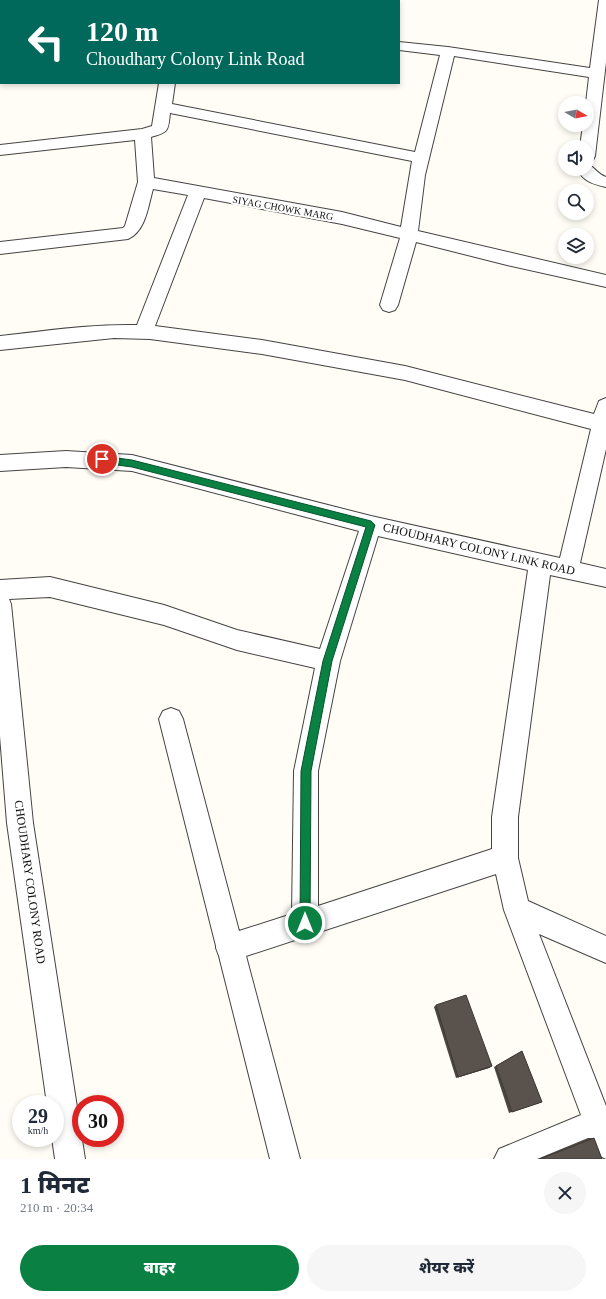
<!DOCTYPE html>
<html lang="hi">
<head>
<meta charset="utf-8">
<style>
  :root { --surface:#fff; --page:#f6f6f7; --text:#1f2937; --muted:#747a83; --accent:#0b8043 }
  body { margin:0; font-family:"Times New Roman","Noto Sans Devanagari",serif; background:var(--page); color:var(--text); height:100vh; display:flex; flex-direction:column; font-size:15px; white-space:nowrap }
  * { box-sizing:border-box; margin:0 }
  p { font-size:13px; color:var(--muted) }
  .icon { flex:none; width:22px; height:22px; fill:none; stroke:currentColor; stroke-width:2; stroke-linecap:round; stroke-linejoin:round }
  .map { position:relative; height:1159px; overflow:hidden }
  .sheet { display:flex; flex-direction:column; background:var(--surface); flex:1 }
  .sheet>* { flex:none }
  .hud { position:absolute; left:0px; top:0px; width:400px; height:84px; box-shadow:0 2px 6px #0003; background:#00695c; color:#fff; overflow:hidden }
  .needle { width:26px; rotate:100deg }
  .tools { position:absolute; left:558px; top:96px; display:grid; gap:8px }
  .tools a { display:grid; place-items:center; width:36px; height:36px; border-radius:50%; background:var(--surface); box-shadow:0 2px 6px #0003; font-size:20px }
  .speed { position:absolute; left:12px; top:1095px; display:flex; gap:8px; font-size:20px; font-weight:700; text-align:center }
  .speed>* { display:grid; place-content:center; width:52px; height:52px; border-radius:50%; background:var(--surface); box-shadow:0 2px 6px #0003; line-height:1 }
  .speed small { font-size:10px; font-weight:400 }
  .speed .limit { border:6px solid #d22; background:#fff; color:#111 }
  .pin { position:absolute; display:grid; place-items:center; width:34px; height:34px; color:#fff; margin:-17px; border:2px solid #fff; border-radius:50%; box-shadow:0 1px 4px #0007 }
  .me { position:absolute; width:44px; margin:-22px; rotate:0deg; stroke-linejoin:round; filter:drop-shadow(0 0 3px #0008) }
  .turn { display:flex; align-items:center; gap:14px; height:84px; padding:0 20px; font-size:18px }
  .turn .icon { width:52px; height:52px; stroke-width:2.5 }
  .turn b { display:block; font-size:28px; line-height:34px }
  .round { display:grid; place-items:center; flex:none; width:42px; height:42px; border-radius:21px; background:var(--page) }
  .headline { display:flex; align-items:center; justify-content:space-between; height:68px; padding:0 20px }
  h1 { font-size:24px; font-weight:800; line-height:30px }
  .action { display:flex; gap:8px; margin-top:auto; padding:8px 20px }
  .action a { flex:1; height:46px; border-radius:24px; background:var(--accent); color:#fff; font-size:16px; font-weight:800; line-height:46px; text-align:center }
  .action a+a { background:var(--page); color:var(--text) }
  .map>svg:first-child { display:block }
</style>
</head>
<body>
<div class="map">
<svg width="606" height="1159" viewBox="0 0 606 1159">
  <rect width="100%" height="100%" fill="#fffdf5"/>
  <g fill="none" stroke-linecap="round" stroke-linejoin="round">
    <!-- minor casing -->
    <g stroke="#444" stroke-width="2">
      <g id="minor">
        <rect x="86" y="0" width="14" height="1"/>
        <rect x="171" y="0" width="14" height="1"/>
        <path d="M599,0H606V62L595,156L593,160L587,161V147H580L583,125H587V103H586L589,77L454,56L425,175L418,231L606,275V287L507,265L416,242L398,305L395,310L389,312L383,310L380,305L400,238L342,224L204,198L155,326L262,340L405,366L594,414L599,401L606,398V449L580,563L606,569V587L550,575L518,817V858L528,901L606,936V963L539,934L606,1106V1159L596,1154L590,1141L545,1159H494L499,1149L581,1115L504,910L496,874L246,956L300,1159H270L219,956L216,948V946L159,719L163,711L171,708L179,711L183,719L239,931L292,914L294,771L315,668L237,650L164,625L50,597L9,599L11,604L33,823L85,1159H55L52,1138H55V1104H47L7,823L0,736V580L50,577L164,605L237,630L320,649L359,531L132,471L66,467L0,471V455L66,451L132,455L371,516L560,558L591,429L405,380L262,354L150,339L114,338L0,350V336C45,331 91,324 137,325L188,195L153,189C148,206 146,231 128,239L0,254V242L123,228L125,226L138,182L135,140L0,155V145L142,129L152,126L159,83H175L172,104L415,152L440,55L399,50V42L448,47L590,68ZM170,113L412,161L401,227L342,212L154,178L151,137C169,132 168,131 170,113ZM378,536L528,570L492,817V849L318,906V771L340,661Z"/>
        <rect x="0" y="44" width="1" height="8"/>
        <path d="M587,164C594,166 597,174 606,177V187C593,184 584,182 577,169H587Z"/>
      </g>
    </g>
    <!-- minor -->
    <use href="#minor" fill="#fff" fill-rule="evenodd"/>
  </g>
  <!-- wall -->
  <g fill="#4d4742">
    <polygon points="436,1005 492,1066 489,1068 456,1078 434,1007"/>
    <polygon points="522,1051 542,1102 509,1113 494,1067"/>
    <polygon points="588,1138 594,1138 602,1159 537,1159"/>
  </g>
  <!-- shaded-wall -->
  <polygon fill="#3f3936" points="492,1066 489,1068 456,1078 458,1077"/>
  <!-- building -->
  <g fill="#5a524d" stroke="#3f3936">
    <polygon points="466,995 492,1066 458,1077 436,1005"/>
    <polygon points="522,1051 542,1102 512,1112 496,1066"/>
    <polygon points="594,1138 602,1159 540,1159"/>
  </g>
  <!-- route -->
  <polygon fill="#0b8043" stroke="#07532c" points="102,456 132,460 371,521 375,525 332,661 311,771 310,923 309,927 305,929 301,927 300,923 301,771 323,661 366,527 132,467 102,463 98,459"/>
  <g text-anchor="middle" dominant-baseline="central" stroke-width="4" stroke-linejoin="round" paint-order="stroke">
    <!-- far-street labels -->
    <g font-size="10" fill="#111" stroke="#fff">
      <text transform="translate(283 208) rotate(10)">SIYAG CHOWK MARG</text>
    </g>
    <!-- street labels -->
    <g font-size="12" fill="#111" stroke="#fff">
      <text transform="translate(479 549) rotate(13)">CHOUDHARY COLONY LINK ROAD</text>
      <text transform="translate(30 882) rotate(82)">CHOUDHARY COLONY ROAD</text>
    </g>
  </g>
</svg>
<div class="tools">
<a><svg class="needle" viewBox="-14 -14 28 28"><path d="M0-13l5 13h-10z" fill="#e53935"/><path d="M0 13l5-13h-10z" fill="#747a83"/></svg></a>
<a><svg class="icon" aria-label="sound" viewBox="0 0 24 24"><path d="M4 9h4l5-4v14l-5-4H4zM17 9q2 3 0 6"/></svg></a>
<a><svg class="icon" aria-label="search" viewBox="0 0 24 24"><circle cx="10" cy="10" r="6"/><path d="M15 15l6 6"/></svg></a>
<a><svg class="icon" aria-label="layers" viewBox="0 0 24 24"><path d="M12 4l9 5-9 5-9-5zM3 14l9 5 9-5"/></svg></a>
</div>
<div class="speed"><div>29<small>km/h</small></div><div class="limit">30</div></div>
<div class="pin" style="left:102px;top:459px;background:#d93025"><svg class="icon" aria-label="arrive" viewBox="0 0 24 24"><path d="M6 21V4h12l-3 4 3 4H6"/></svg></div>
<svg class="me" style="left:305px;top:923px" viewBox="-20 -20 40 40"><circle r="17" fill="#0b8043" stroke="#fff" stroke-width="3"/><path d="M0-11L8 9 0 5-8 9z" fill="#fff"/></svg>
<div class="hud">
<div class="turn"><svg class="icon" aria-label="left" viewBox="0 0 24 24"><path d="M17 20v-9H6M10 6l-5 5 5 5"/></svg><div><b>120 m</b>Choudhary Colony Link Road</div></div>
</div>
</div>
<section class="sheet">
<div class="headline"><div><h1>1 मिनट</h1><p>210 m · 20:34</p></div><a class="round"><svg class="icon" aria-label="close" viewBox="0 0 24 24"><path d="M6 6l12 12M18 6L6 18"/></svg></a></div>
<div class="action"><a>बाहर</a><a>शेयर करें</a></div>
</section>
</body>
</html>
